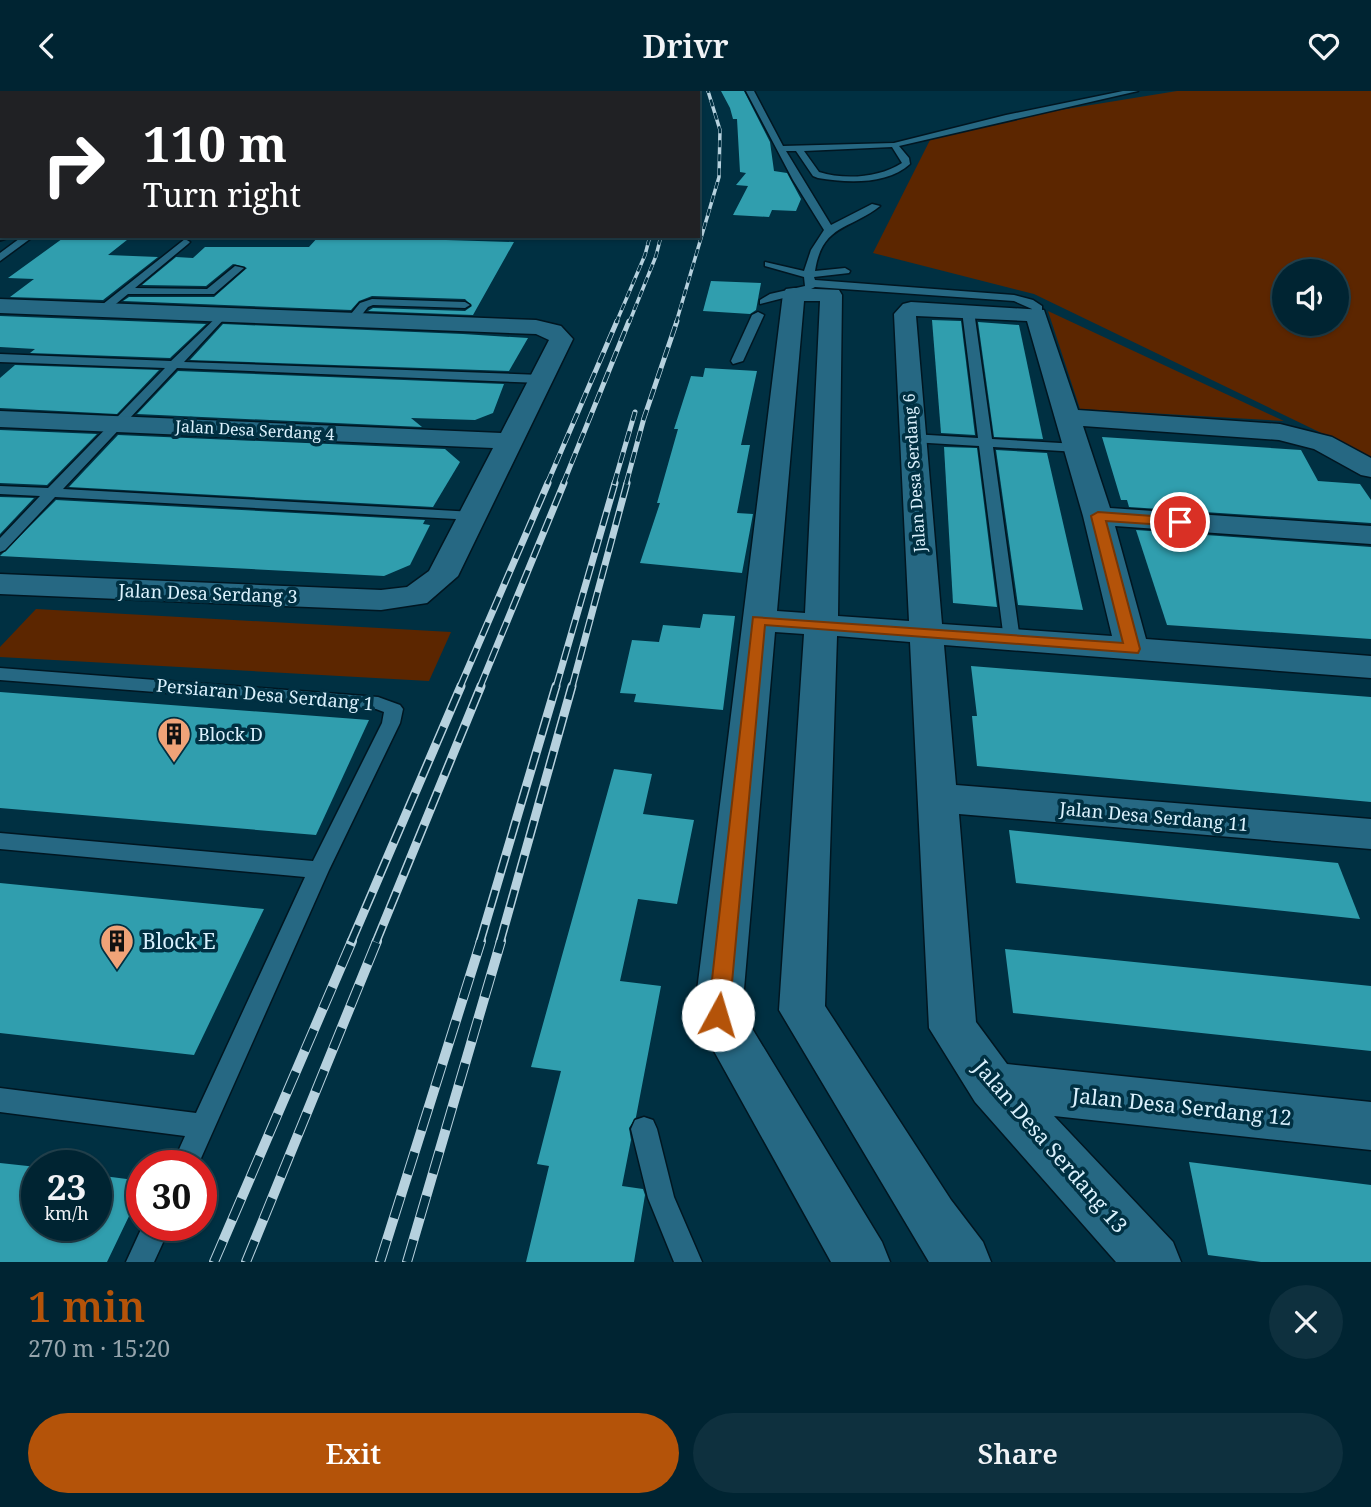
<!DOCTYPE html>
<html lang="en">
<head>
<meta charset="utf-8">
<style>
  :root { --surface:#002432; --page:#0e303e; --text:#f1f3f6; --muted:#95a4ac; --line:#22414d; --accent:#b45309 }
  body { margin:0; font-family:"Noto Serif",serif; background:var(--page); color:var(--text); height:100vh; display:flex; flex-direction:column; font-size:26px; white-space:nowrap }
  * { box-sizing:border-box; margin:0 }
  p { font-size:23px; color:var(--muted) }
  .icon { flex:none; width:38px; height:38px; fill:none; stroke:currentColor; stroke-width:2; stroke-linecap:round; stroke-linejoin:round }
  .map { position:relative; height:1171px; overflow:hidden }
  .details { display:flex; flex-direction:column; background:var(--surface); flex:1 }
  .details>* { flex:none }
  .hud { position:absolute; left:0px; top:0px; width:700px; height:147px; box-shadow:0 2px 5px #0004,0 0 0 2px var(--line); background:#202124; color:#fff; overflow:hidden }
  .buttons { position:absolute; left:1272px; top:168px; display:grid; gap:14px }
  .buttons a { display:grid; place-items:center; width:77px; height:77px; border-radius:50%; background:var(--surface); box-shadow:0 2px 5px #0004,0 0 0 2px var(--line); font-size:35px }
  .speed { position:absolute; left:21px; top:1059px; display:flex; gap:14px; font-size:35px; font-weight:700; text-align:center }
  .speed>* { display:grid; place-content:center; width:91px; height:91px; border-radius:50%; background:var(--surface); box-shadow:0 2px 5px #0004,0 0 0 2px var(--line); line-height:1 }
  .speed small { font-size:18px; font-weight:400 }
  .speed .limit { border:10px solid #d22; background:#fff; color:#111 }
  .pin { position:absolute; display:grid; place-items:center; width:60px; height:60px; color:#fff; margin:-30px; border:4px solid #fff; border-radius:50%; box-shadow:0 2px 7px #0007 }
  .me { position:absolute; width:77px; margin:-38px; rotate:6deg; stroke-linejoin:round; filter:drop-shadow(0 0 5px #0008) }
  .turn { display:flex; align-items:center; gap:24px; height:147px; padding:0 28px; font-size:32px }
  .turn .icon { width:91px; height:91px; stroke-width:2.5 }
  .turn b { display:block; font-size:49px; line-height:60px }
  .round { display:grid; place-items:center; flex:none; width:74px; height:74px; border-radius:37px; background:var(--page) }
  .overview { display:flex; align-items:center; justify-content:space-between; height:119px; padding:0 28px }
  h1 { font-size:42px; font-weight:600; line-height:52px; color:var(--accent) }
  .cta { display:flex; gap:14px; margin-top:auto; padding:14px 28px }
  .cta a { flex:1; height:80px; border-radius:42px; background:var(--accent); color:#fff; font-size:28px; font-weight:600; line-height:80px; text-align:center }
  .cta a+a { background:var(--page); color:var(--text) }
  header { display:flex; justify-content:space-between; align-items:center; height:91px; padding:0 28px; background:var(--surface); font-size:32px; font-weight:600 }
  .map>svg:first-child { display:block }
</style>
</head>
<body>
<header><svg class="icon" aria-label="back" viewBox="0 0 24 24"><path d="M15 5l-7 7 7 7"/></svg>Drivr<svg class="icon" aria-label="heart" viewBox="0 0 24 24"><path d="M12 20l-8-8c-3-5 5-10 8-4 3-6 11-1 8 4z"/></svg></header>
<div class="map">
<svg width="1371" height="1171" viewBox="0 0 1371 1171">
  <rect width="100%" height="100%" fill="#003042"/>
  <!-- green -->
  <g fill="#5c2600" fill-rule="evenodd">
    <polygon points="249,0 597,0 620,2 246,2"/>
    <path d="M1177,0H1371V366L1034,203L873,162L930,49L1023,25ZM1284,180H1337V233H1284Z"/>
    <polygon points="1048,220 1284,330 1080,318"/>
    <polygon points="36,518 451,541 429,590 0,566 0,556"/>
  </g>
  <!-- building -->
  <g fill="#309eae">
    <polygon points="721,0 744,0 770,51 774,80 787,82 801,108 796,120 772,119 769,126 733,124 748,95 736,94 746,82 740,81 737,28 733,28 730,17"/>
    <polygon points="66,145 132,145 108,164 158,166 103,209 10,206 34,188 8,187"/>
    <polygon points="319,145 514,151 473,224 368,220 373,217 465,220 472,215 465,208 372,205 359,210 351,219 123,210 129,206 214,206 247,177 233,173 206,195 142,194 176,166 193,167 205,156 309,156"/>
    <polygon points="711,190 761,192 756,219 750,223 703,220"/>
    <polygon points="0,225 206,233 170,267 30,262 35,258 0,256"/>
    <polygon points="932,229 961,230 975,344 941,342"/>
    <polygon points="978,231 1019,234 1043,348 994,346"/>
    <polygon points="223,233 463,243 528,247 509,280 190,269"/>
    <polygon points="15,274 159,279 117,323 0,317 0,287"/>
    <polygon points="705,277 757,280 741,354 750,354 737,422 753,423 742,482 640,472 660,412 657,412 678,338 674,338 691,285 703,286"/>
    <polygon points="178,280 504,293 493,322 475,329 411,327 422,336 137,323"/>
    <polygon points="0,339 97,343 47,394 0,392"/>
    <polygon points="118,344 445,358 460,371 433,416 69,396"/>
    <polygon points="1102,346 1301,359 1318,390 1360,393 1371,409 1371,432 1129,416 1127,409 1121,409"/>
    <polygon points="944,356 977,357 997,516 953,512"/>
    <polygon points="996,359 1047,362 1083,519 1018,514"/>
    <polygon points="0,406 34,407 0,443"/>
    <polygon points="56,409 425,429 423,433 430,434 410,474 384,485 0,465"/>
    <polygon points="1136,439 1371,456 1371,548 1167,534"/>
    <polygon points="703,523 735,525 723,619 634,611 636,603 620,602 632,549 659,551 663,534 700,537"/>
    <polygon points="971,575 1371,606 1371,711 977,675 972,625 977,625"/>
    <polygon points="0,601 369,629 316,744 0,717"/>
    <polygon points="614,678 652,683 643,723 694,729 677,813 638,808 620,890 661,895 636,1026 629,1037 631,1049 622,1095 643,1098 645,1104 634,1171 526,1171 549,1075 537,1073 561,980 531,976"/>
    <polygon points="1009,739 1338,772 1360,828 1016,792"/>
    <polygon points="0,792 264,818 194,964 0,942"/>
    <polygon points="1005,858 1371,895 1371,960 1013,922"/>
    <polygon points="1189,1071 1371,1094 1371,1171 1261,1171 1208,1164"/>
    <polygon points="0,1072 37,1076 37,1134 96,1134 96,1084 142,1090 142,1098 107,1171 0,1171"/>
  </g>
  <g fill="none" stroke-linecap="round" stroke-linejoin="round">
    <!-- service casing -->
    <g stroke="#001621" stroke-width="3">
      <g id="service">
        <path d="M746,0H754L783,55L894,52L1006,24L1123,0H1138L899,55L909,67L910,73C887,94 847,92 818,87L813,85L796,60H786L831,134L872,113L880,115C850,139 822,133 815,180L845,177L850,180L849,182L814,186L815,189L1014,204L1033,209L1042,215V224L1036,227L1030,224L1032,218L1014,210L815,196L803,202L760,213V209L770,203L805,195L804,186L765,175V171L804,180L811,159L824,139L793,89ZM892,56L902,72C879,87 844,89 819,81L804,60Z"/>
        <polygon points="23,145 34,145 0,170 0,162"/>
        <polygon points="185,148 190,151 188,153 135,197 207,198 235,175 244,177 214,203 128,203 106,221 98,221 98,217"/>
        <polygon points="372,208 465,211 470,214 465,217 373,214 368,216 356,231 348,231 346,229 360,212"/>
        <polygon points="968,217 974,220 992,348 1078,353 1085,357 1078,361 993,356 1020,549 1012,554 1004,549 979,355 912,351 905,347 912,343 978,347 962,220"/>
        <polygon points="222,221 228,224 226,226 184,271 541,284 547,288 541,292 177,277 63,398 474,421 481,425 474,429 55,406 5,459 0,461 0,447 40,405 0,403 0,395 48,397 165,277 0,271 0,263 171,270"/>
        <polygon points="758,221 764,224 743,270 733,273 731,270 752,224"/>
        <polygon points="0,577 378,606 400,614 403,618 400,632 329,779 198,1074 172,1074 185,1045 0,1021 0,997 196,1022 305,786 0,758 0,742 313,770 382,632 384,621 376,618 0,589"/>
        <polygon points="644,1026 653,1029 657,1038 674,1106 702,1171 674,1171 648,1107 631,1038 635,1029"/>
        <polygon points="143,1134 171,1134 154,1171 126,1171"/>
      </g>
    </g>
    <!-- minor casing -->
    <g stroke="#001621" stroke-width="3">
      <g id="minor">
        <path d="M794,197L839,199L842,204L838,525L909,530L894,223L903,213L911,211L1044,219L1078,319L1280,333L1332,346L1371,367V386L1361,384L1314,358L1279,349L1083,335L1110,417L1371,435V453L1115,435L1146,548L1371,565V587L944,554L956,694L1371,728V758L959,723L976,931L1007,973L1371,1011V1059L1054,1025L1173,1151L1181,1171H1116L975,1011L929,937L910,551L837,545L825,915L951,1109L983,1151L991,1171H929L779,919L804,543L775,541L742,921L882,1151L890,1171H831L694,924L783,203L786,198ZM804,210H820L805,522L777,520ZM916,225L1027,230L1083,425L1112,545L942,533Z"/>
        <polygon points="0,208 536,229 561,235 573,248 458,485 427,512 381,519 0,503 0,483 381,499 407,496 429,480 493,357 0,336 0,320 501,342 549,249 536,243 0,222"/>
      </g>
    </g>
    <!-- primary casing -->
    <g stroke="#001621" stroke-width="4">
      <g id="primary">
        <polygon points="26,0 44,0 24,2"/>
        <polygon points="0,24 2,24 0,35"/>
      </g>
    </g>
    <!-- motorway casing -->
    <g stroke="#001621" stroke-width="4">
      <g id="motorway">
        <polygon points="113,0 130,0 111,2"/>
        <polygon points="217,0 235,0 215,2"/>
        <polygon points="2,82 2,95 0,96 0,83"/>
        <polygon points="0,136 2,145 9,146 0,149"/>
      </g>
    </g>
    <!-- service -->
    <use href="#service" fill="#266883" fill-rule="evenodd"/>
    <!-- minor -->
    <use href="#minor" fill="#266883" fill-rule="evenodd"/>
    <!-- primary -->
    <use href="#primary" fill="#956799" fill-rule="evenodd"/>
    <!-- motorway -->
    <use href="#motorway" fill="#df66a7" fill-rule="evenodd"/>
    <!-- rail-far4 casing -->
    <g stroke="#b6d1de" stroke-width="3.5">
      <g id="rail-far4">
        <polyline points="616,232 645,164 650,145"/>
        <polyline points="629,232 656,165 661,145"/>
        <polyline points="676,232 719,86 720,39 708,0"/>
      </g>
    </g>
    <!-- rail-far3 casing -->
    <g stroke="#b6d1de" stroke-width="5">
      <g id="rail-far3">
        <polyline points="547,393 617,230"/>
        <polyline points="563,393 629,230"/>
        <polyline points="614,393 635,321"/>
        <polyline points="626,393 644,327 677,230"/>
      </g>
    </g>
    <!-- rail-far2 casing -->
    <g stroke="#b6d1de" stroke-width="7">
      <g id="rail-far2">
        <polyline points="460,596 548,392"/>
        <polyline points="480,596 564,392"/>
        <polyline points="556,596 615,392"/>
        <polyline points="572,596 627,392"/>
      </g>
    </g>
    <!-- rail-far1 casing -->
    <g stroke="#b6d1de" stroke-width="9">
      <g id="rail-far1">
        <polyline points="351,851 461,595"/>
        <polyline points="376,851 481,595"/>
        <polyline points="480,851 556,595"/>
        <polyline points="500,851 572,595"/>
      </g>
    </g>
    <!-- rail casing -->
    <g stroke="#b6d1de" stroke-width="10">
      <g id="rail">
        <polyline points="214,1171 352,850"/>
        <polyline points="246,1171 377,850"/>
        <polyline points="380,1171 481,850"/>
        <polyline points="407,1171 501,850"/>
      </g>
    </g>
    <!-- rail-far4 -->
    <use href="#rail-far4" stroke="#003042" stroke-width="2.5" stroke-dasharray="7" stroke-linecap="butt"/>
    <!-- rail-far3 -->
    <use href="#rail-far3" stroke="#003042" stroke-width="3.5" stroke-dasharray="11" stroke-linecap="butt"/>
    <!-- rail-far2 -->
    <use href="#rail-far2" stroke="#003042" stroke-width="4.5" stroke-dasharray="14" stroke-linecap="butt"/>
    <!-- rail-far1 -->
    <use href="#rail-far1" stroke="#003042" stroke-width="6" stroke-dasharray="18" stroke-linecap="butt"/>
    <!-- rail -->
    <use href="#rail" stroke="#003042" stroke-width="8" stroke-dasharray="23" stroke-linecap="butt"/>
  </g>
  <!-- route -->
  <polygon fill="#b45309" stroke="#753606" stroke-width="2" points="1098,421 1180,427 1186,431 1180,435 1106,430 1140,558 1138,562 765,534 729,924 726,931 718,933 711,931 708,924 753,526 1123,552 1091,425"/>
  <!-- icons -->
  <defs>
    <g id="building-pin" transform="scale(1.75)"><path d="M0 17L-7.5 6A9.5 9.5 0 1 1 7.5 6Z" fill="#f0a378" stroke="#003042"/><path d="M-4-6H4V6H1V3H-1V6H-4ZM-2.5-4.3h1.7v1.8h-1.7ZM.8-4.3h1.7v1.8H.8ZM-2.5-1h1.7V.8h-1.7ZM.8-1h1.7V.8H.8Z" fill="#111"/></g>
  </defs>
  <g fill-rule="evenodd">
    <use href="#building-pin" x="174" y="643"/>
    <use href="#building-pin" x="117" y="850"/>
  </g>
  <g text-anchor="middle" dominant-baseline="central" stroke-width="7" stroke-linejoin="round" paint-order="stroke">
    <!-- far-street labels -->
    <g font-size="16" fill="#daf1fd" stroke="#003042">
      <text transform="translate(255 339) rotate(3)">Jalan Desa Serdang 4</text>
      <text transform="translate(914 382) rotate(-94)">Jalan Desa Serdang 6</text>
    </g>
    <!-- street labels -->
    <g font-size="18" fill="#daf1fd" stroke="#003042">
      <text transform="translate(208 502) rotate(2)">Jalan Desa Serdang 3</text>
      <text transform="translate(265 603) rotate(5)">Persiaran Desa Serdang 1</text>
      <text transform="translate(1154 725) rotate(5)">Jalan Desa Serdang 11</text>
    </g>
    <!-- poi labels -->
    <g font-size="18" fill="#daf1fd" stroke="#003042" text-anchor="start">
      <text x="198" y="643">Block D</text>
    </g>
    <!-- near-poi labels -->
    <g font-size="21" fill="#daf1fd" stroke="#003042" text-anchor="start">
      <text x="142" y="850">Block E</text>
    </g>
    <!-- near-street labels -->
    <g font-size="21" fill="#daf1fd" stroke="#003042">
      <text transform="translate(1182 1015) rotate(6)">Jalan Desa Serdang 12</text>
      <text transform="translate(1051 1055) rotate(49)">Jalan Desa Serdang 13</text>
    </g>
  </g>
</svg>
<div class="buttons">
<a><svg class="icon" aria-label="sound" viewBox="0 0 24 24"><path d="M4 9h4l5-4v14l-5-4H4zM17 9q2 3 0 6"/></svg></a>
</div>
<div class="speed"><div>23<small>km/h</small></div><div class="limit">30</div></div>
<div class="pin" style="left:1180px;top:431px;background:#d93025"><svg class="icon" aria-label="arrive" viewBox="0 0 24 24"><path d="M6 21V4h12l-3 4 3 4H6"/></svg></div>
<svg class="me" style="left:718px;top:924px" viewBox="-20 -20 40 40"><circle r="19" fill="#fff"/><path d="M0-13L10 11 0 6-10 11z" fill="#b45309"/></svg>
<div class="hud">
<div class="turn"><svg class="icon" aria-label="right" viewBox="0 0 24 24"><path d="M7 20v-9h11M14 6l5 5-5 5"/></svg><div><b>110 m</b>Turn right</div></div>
</div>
</div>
<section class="details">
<div class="overview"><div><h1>1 min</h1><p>270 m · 15:20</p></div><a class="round"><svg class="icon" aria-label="close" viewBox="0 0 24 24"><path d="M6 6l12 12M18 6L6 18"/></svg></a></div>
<div class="cta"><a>Exit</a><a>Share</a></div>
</section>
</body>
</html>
